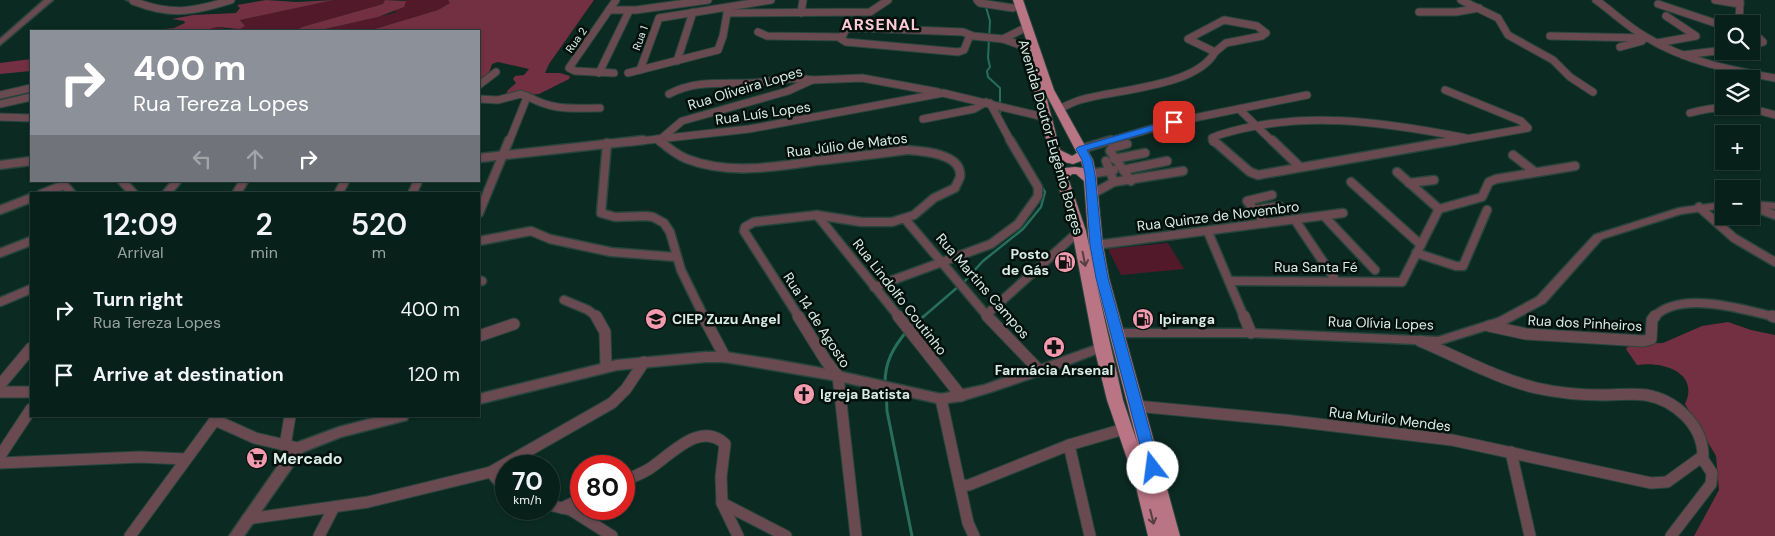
<!DOCTYPE html>
<html lang="en">
<head>
<meta charset="utf-8">
<style>
  :root { --surface:#08201a; --page:#112823; --text:#f1f3f6; --muted:#98a3a2; --line:#293e39 }
  body { margin:0; font-family:"DM Sans",sans-serif; background:var(--page); color:var(--text); height:100vh; display:flex; flex-direction:column; font-size:19px; white-space:nowrap }
  * { box-sizing:border-box; margin:0 }
  p { font-size:16px; color:var(--muted) }
  .icon { flex:none; width:28px; height:28px; fill:none; stroke:currentColor; stroke-width:2; stroke-linecap:round; stroke-linejoin:round }
  .map { position:relative; flex:1; overflow:hidden }
  .sheet { position:absolute; left:30px; top:192px; width:450px; height:225px; display:flex; flex-direction:column; background:var(--surface); border-radius:0px; box-shadow:0 1px 4px #0004,0 0 0 1px var(--line) }
  .sheet>* { flex:none }
  .banner { position:absolute; left:30px; top:30px; width:450px; height:152px; border-radius:0px; box-shadow:0 1px 4px #0004,0 0 0 1px var(--line); background:#8c9099; color:#fff; overflow:hidden }
  .tools { position:absolute; left:1715px; top:15px; display:grid; gap:10px }
  .tools a { display:grid; place-items:center; width:45px; height:45px; border-radius:0px; background:var(--surface); box-shadow:0 1px 4px #0004,0 0 0 1px var(--line); font-size:25px }
  .speed { position:absolute; left:495px; top:455px; display:flex; gap:10px; font-size:25px; font-weight:700; text-align:center }
  .speed>* { display:grid; place-content:center; width:65px; height:65px; border-radius:50%; background:var(--surface); box-shadow:0 1px 4px #0004,0 0 0 1px var(--line); line-height:1 }
  .speed small { font-size:12px; font-weight:400 }
  .speed .limit { border:8px solid #d22; background:#fff; color:#111 }
  .pin { position:absolute; display:grid; place-items:center; width:42px; height:42px; color:#fff; margin:-21px; border-radius:10px; box-shadow:0 2px 8px #0006 }
  .me { position:absolute; width:55px; margin:-28px; rotate:345deg; stroke-linejoin:round; filter:drop-shadow(0 0 4px #0008) }
  .turn { display:flex; align-items:center; gap:18px; height:105px; padding:0 20px; font-size:22px }
  .turn .icon { width:65px; height:65px; stroke-width:2.5 }
  .turn b { display:block; font-size:35px; line-height:42px }
  .lanes { display:flex; align-items:center; height:48px; padding:0 20px; background:#0003; justify-content:center; gap:25px; direction:ltr }
  .lanes .off { opacity:.35 }
  .eta { display:flex; justify-content:space-evenly; align-items:center; height:85px; text-align:center }
  .eta b { font-size:30px; font-weight:600; line-height:35px }
  ul { padding:0; list-style:none }
  li { display:flex; align-items:center; gap:15px; height:65px; padding:0 20px }
  li div { flex:1 }
  li b { display:block; font-size:19px }
  li em { font-style:normal }
  .map>svg:first-child { display:block }
</style>
</head>
<body>
<div class="map">
<svg width="1775" height="536" viewBox="0 0 1775 536">
  <rect width="100%" height="100%" fill="#0b2a22"/>
  <!-- green -->
  <g fill="#52192a">
    <polygon points="334,0 385,0 383,4 302,27 295,31 203,31 217,27 230,30 243,22 239,20"/>
    <polygon points="405,0 448,0 450,3 438,10 368,31 316,31 394,13"/>
    <polygon points="1168,243 1184,269 1121,275 1108,249"/>
  </g>
  <!-- forest -->
  <g fill="#723042">
    <polygon points="266,0 297,2 334,0 240,20 245,26 240,29 217,27 203,31 145,31 174,28 185,23 184,21 172,19 193,15 236,13 240,8 237,5"/>
    <polygon points="385,0 406,1 404,7 378,17 316,31 295,31 302,27 383,4"/>
    <path d="M448,0H594L549,64L545,73H560L570,76L569,79L539,94L504,97L508,90L516,83L513,79L515,76L524,75L529,69L498,62L492,64C490,72 487,77 479,79V31H368L438,10L450,3Z"/>
    <polygon points="31,59 31,71 0,74 0,63"/>
    <path d="M1728,322L1751,330L1775,335V536H1694L1719,490L1716,456L1685,404C1700,372 1662,361 1637,365L1626,349L1630,344L1663,343L1702,326Z"/>
  </g>
  <g fill="none" stroke-linecap="round" stroke-linejoin="round">
    <!-- stream-far2 -->
    <polyline stroke="#276e5c" stroke-width="2" points="984,0 990,21 988,58 990,67 987,71 988,77 1000,88 1000,117"/>
    <!-- stream-far1 -->
    <g stroke="#276e5c" stroke-width="2.5">
      <polyline points="963,283 983,261 1023,229 1041,207 1045,192 1041,186"/>
      <polyline points="923,317 959,286"/>
    </g>
    <!-- stream -->
    <g stroke="#276e5c" stroke-width="3">
      <polyline points="912,327 924,316"/>
      <path d="M885,383C885,362 893,348 906,332"/>
      <polyline points="886,388 887,411 912,536"/>
    </g>
    <!-- minor-far2 casing -->
    <g stroke="#28453d" stroke-width="9">
      <g id="minor-far2">
        <polyline points="977,0 980,3 1013,8"/>
        <polyline points="1461,0 1498,18 1508,35 1553,60 1570,77 1593,92"/>
        <path d="M1596,0C1613,12 1628,27 1646,37C1685,61 1730,70 1775,78"/>
        <polyline points="1715,0 1740,4"/>
        <path d="M133,1C171,16 193,12 231,0"/>
        <polyline points="1658,4 1724,26"/>
        <polyline points="609,10 636,10 708,0"/>
        <polyline points="1419,12 1456,12 1479,8"/>
        <polyline points="727,13 870,12 888,0"/>
        <polyline points="801,13 803,0"/>
        <polygon points="1224,20 1257,26 1266,33 1262,36 1226,43 1215,52 1188,39"/>
        <polyline points="1739,24 1740,0"/>
        <polyline points="758,32 767,36 842,37"/>
        <polyline points="970,35 964,50 958,52 846,42 841,39 846,29 861,28 963,32 973,36 1003,39 1026,47"/>
        <polyline points="1550,36 1646,38"/>
        <polyline points="1751,36 1759,38 1763,42 1751,46"/>
        <polyline points="1003,39 1021,30"/>
        <polyline points="1657,43 1696,36 1666,16"/>
        <polyline points="1620,47 1642,41"/>
        <polyline points="1683,55 1724,50"/>
        <polyline points="677,61 693,12"/>
        <polyline points="640,70 659,18 771,0"/>
        <polyline points="599,73 629,11"/>
        <polyline points="614,73 575,71 569,68 616,0"/>
        <polyline points="628,73 718,50 723,36 728,8"/>
        <polyline points="812,80 862,78 938,92"/>
        <polyline points="479,85 496,72"/>
        <polyline points="1445,90 1521,121 1528,128 1449,142"/>
        <polyline points="0,95 31,88"/>
        <path d="M527,96C554,111 570,108 600,108"/>
        <polyline points="479,99 498,100 521,94 527,97 509,142"/>
        <polyline points="990,103 1011,142"/>
        <polyline points="0,104 31,97"/>
        <path d="M1059,109C1066,106 1073,102 1080,100C1117,89 1196,87 1215,52"/>
        <polyline points="1240,110 1273,142"/>
        <path d="M1690,113C1718,105 1747,106 1775,115"/>
        <polyline points="0,117 31,118"/>
        <polyline points="923,119 974,109 986,102"/>
        <path d="M662,138L682,121L788,91L812,80C790,76 771,82 750,83C721,84 695,80 669,94"/>
        <polyline points="657,139 660,142"/>
        <polyline points="631,142 749,129 943,93 1048,118"/>
        <polyline points="1106,142 1174,122 1307,95"/>
        <path d="M1213,142L1212,138L1219,135C1301,109 1384,122 1466,138"/>
      </g>
    </g>
    <!-- minor-far1 casing -->
    <g stroke="#28453d" stroke-width="11">
      <g id="minor-far1">
        <path d="M659,140C668,148 677,155 687,159C728,175 774,167 815,161C846,158 876,154 906,150C921,151 963,153 960,177C959,180 956,185 955,188L934,198L914,215L892,222H861L817,215L754,222L745,227L744,231L799,317"/>
        <polyline points="1213,140 1250,172 1258,175 1457,140"/>
        <polyline points="1272,140 1300,167"/>
        <polyline points="607,143 601,213 615,217 646,216 653,217 664,223 670,232 681,270 704,317"/>
        <polyline points="1127,144 1112,148 1110,151 1131,181"/>
        <polyline points="1081,149 1111,140"/>
        <polyline points="1513,155 1535,172"/>
        <polyline points="479,158 643,140"/>
        <polyline points="1114,159 1145,153"/>
        <polyline points="1106,161 1114,182 1183,171"/>
        <polyline points="0,165 31,161"/>
        <polyline points="1123,170 1167,161"/>
        <polyline points="1397,172 1439,209"/>
        <polyline points="1090,174 1114,170"/>
        <polyline points="61,181 72,194"/>
        <polyline points="122,181 134,194"/>
        <polyline points="1351,182 1421,245"/>
        <polyline points="1409,183 1434,180"/>
        <polyline points="41,194 64,185"/>
        <polyline points="166,194 177,181"/>
        <polyline points="236,194 244,181"/>
        <polyline points="338,194 345,181"/>
        <polyline points="412,194 418,181"/>
        <polyline points="1092,194 1114,182"/>
        <polyline points="1751,206 1775,215"/>
        <polyline points="1699,207 1734,238 1775,262"/>
        <polyline points="0,210 31,198"/>
        <polyline points="1254,210 1279,206"/>
        <polyline points="479,213 509,140"/>
        <polyline points="817,215 899,317"/>
        <polyline points="1324,216 1375,270"/>
        <polyline points="905,219 988,317"/>
        <polyline points="1295,220 1336,281"/>
        <polyline points="1265,223 1247,201 1272,195"/>
        <polyline points="1208,232 1244,317"/>
        <polyline points="479,241 531,231 550,239 611,252 676,257"/>
        <polyline points="1096,245 1343,213"/>
        <polyline points="0,253 31,241"/>
        <polyline points="1416,253 1456,266 1463,266 1487,210"/>
        <polyline points="479,280 482,281"/>
        <polyline points="1229,281 1402,282 1439,209 1482,197 1489,182 1496,179 1575,166"/>
        <polyline points="874,287 991,244 1018,224 1038,196 1038,187 1010,140"/>
        <polyline points="564,300 588,310 597,317"/>
        <polyline points="0,302 31,289"/>
        <polyline points="986,315 1079,231"/>
        <path d="M1654,317C1680,290 1743,309 1775,317"/>
      </g>
    </g>
    <!-- minor casing -->
    <g stroke="#28453d" stroke-width="13">
      <g id="minor">
        <polyline points="596,316 605,332 606,367"/>
        <polyline points="703,316 725,357"/>
        <polyline points="798,316 826,361 838,376 856,536"/>
        <polyline points="898,316 961,396"/>
        <polyline points="987,316 1040,371"/>
        <polyline points="1244,316 1251,333"/>
        <polyline points="1772,316 1775,317"/>
        <polyline points="1489,326 1526,334 1643,341 1651,339 1652,320 1655,316"/>
        <polyline points="479,336 514,324"/>
        <polyline points="0,385 31,348"/>
        <polyline points="0,392 31,392"/>
        <polyline points="941,399 968,523 974,536"/>
        <path d="M1136,406L1284,420L1452,440L1651,483L1667,482L1703,456C1703,425 1675,400 1646,395C1632,393 1618,395 1604,395C1581,395 1558,393 1536,388C1496,378 1458,357 1420,341"/>
        <polyline points="214,416 215,420 255,438 298,448"/>
        <polyline points="1069,445 1090,536"/>
        <polyline points="285,446 290,416"/>
        <polyline points="1511,452 1530,536"/>
        <polyline points="0,456 31,409"/>
        <polyline points="0,463 140,457 185,459"/>
        <polyline points="491,472 506,490"/>
        <path d="M624,481C632,477 641,474 649,469C671,455 700,420 725,444L721,477L722,503L738,536"/>
        <polyline points="960,486 969,485 1069,445 1124,429"/>
        <polyline points="722,503 786,536"/>
        <polyline points="549,505 571,510 612,536"/>
        <polyline points="562,508 581,499"/>
        <polyline points="247,519 368,502 491,472 612,403 626,389 644,362"/>
        <polyline points="130,536 215,420"/>
        <polyline points="319,536 334,507"/>
        <polyline points="1671,536 1711,484 1712,473 1702,458"/>
      </g>
    </g>
    <!-- tertiary casing -->
    <g stroke="#28453d" stroke-width="3">
      <g id="tertiary">
        <polygon points="44,0 53,0 0,45 0,39"/>
        <polygon points="126,0 140,0 136,2"/>
        <polygon points="1751,201 1775,203 1775,209 1751,207"/>
        <polygon points="1724,202 1724,208 1681,214 1602,239 1545,303 1506,324 1438,345 1251,337 1116,337 1112,336 1110,333 1112,330 1116,329 1251,329 1438,337 1498,318 1537,297 1594,235 1679,208"/>
        <polygon points="1102,343 1106,344 1108,347 1106,350 1044,374 991,392 961,401 941,404 838,381 725,362 705,362 617,370 479,404 479,394 617,360 705,352 725,352 771,359 838,371 941,394 984,385"/>
        <polygon points="381,416 408,416 407,420 341,437 303,452 244,536 229,536 293,444 339,427"/>
      </g>
    </g>
    <!-- trunk casing -->
    <g stroke="#28453d" stroke-width="2">
      <path id="trunk" d="M1013,0H1023L1054,90L1093,160L1096,174L1103,245L1109,278L1180,536H1148L1134,479L1107,400L1094,347L1072,231L1056,178L1031,80L1032,78H1039ZM1045,92L1077,153L1072,156L1060,150ZM1081,161L1083,168L1075,167L1065,168L1064,162L1073,164ZM1072,174H1076L1084,181L1089,245L1094,271L1086,231L1068,178ZM1096,282L1138,445L1123,400Z"/>
    </g>
    <!-- minor-far2 -->
    <use href="#minor-far2" stroke="#694a50" stroke-width="7"/>
    <!-- minor-far1 -->
    <use href="#minor-far1" stroke="#694a50" stroke-width="8"/>
    <!-- minor -->
    <use href="#minor" stroke="#694a50" stroke-width="11"/>
    <!-- tertiary -->
    <use href="#tertiary" fill="#694a50" fill-rule="evenodd"/>
    <!-- trunk -->
    <use href="#trunk" fill="#ba7584" fill-rule="evenodd"/>
  </g>
  <!-- one-way arrows -->
  <defs><path id="oneway-shaft" d="M-6 0H5M1.5-3L5.5 0L1.5 3" fill="none" stroke-width="1.6" stroke-linecap="round" stroke-linejoin="round" transform="scale(1.25)"/></defs>
  <g stroke="#563d42">
    <use href="#oneway-shaft" transform="translate(1084 259) rotate(79)"/>
    <use href="#oneway-shaft" transform="translate(1152 517) rotate(76)"/>
  </g>
  <!-- route -->
  <polygon fill="#1a73e8" stroke="#114b97" points="1174,119 1179,122 1177,124 1087,150 1092,160 1095,174 1102,245 1108,278 1160,468 1158,472 1153,474 1148,472 1146,468 1096,278 1090,245 1085,174 1082,160 1076,149 1078,147"/>
  <!-- icons -->
  <defs>
    <g id="fuel-disc" transform="scale(1.125)"><circle r="9.5" fill="#f29aae" stroke="#04100c"/><path d="M-5.5-6h7V0h2V4h1.3V-2.5L3-4.5l.8-.8L6-3V5H2.5V1h-1V6h-7ZM-4.2-4.7v3.2H.2V-4.7Z" fill="#111"/></g>
    <g id="school-disc" transform="scale(1.125)"><circle r="9.5" fill="#f29aae" stroke="#04100c"/><path d="M0-5L7-2L0 1L-7-2ZM-4 1L0 2.5L4 1V4Q0 6-4 4Z" fill="#111"/></g>
    <g id="pharmacy-disc" transform="scale(1.125)"><circle r="9.5" fill="#f29aae" stroke="#04100c"/><path d="M-2-6h4v4h4v4h-4v4h-4v-4h-4v-4h4Z" fill="#111"/></g>
    <g id="church-disc" transform="scale(1.125)"><circle r="9.5" fill="#f29aae" stroke="#04100c"/><path d="M-1.2-6h2.4v3.5h3.3v2.4h-3.3V6h-2.4V-.1h-3.3v-2.4h3.3Z" fill="#111"/></g>
    <g id="supermarket-disc" transform="scale(1.125)"><circle r="9.5" fill="#f29aae" stroke="#04100c"/><path d="M-6-5.5h2.5l.6 2H6L4.5 2H-2.5L-4.4-4H-6ZM-1.5 3.2a1.3 1.3 0 1 0 .1 0ZM3 3.2a1.3 1.3 0 1 0 .1 0Z" fill="#111"/></g>
  </defs>
  <g fill-rule="evenodd">
    <use href="#fuel-disc" x="1065" y="262"/>
    <use href="#school-disc" x="656" y="319"/>
    <use href="#fuel-disc" x="1143" y="319"/>
    <use href="#pharmacy-disc" x="1054" y="347"/>
    <use href="#church-disc" x="804" y="394"/>
    <use href="#supermarket-disc" x="257" y="458"/>
  </g>
  <g text-anchor="middle" dominant-baseline="central" stroke-width="5" stroke-linejoin="round" paint-order="stroke">
    <!-- far-street labels -->
    <g font-size="11" fill="#daebe5" stroke="#04100c">
      <text transform="translate(640 38) rotate(-70)">Rua 1</text>
      <text transform="translate(576 40) rotate(-55)">Rua 2</text>
    </g>
    <!-- street labels -->
    <g font-size="14" fill="#daebe5" stroke="#04100c">
      <text transform="translate(745 88) rotate(-17)">Rua Oliveira Lopes</text>
      <text transform="translate(763 113) rotate(-8)">Rua Luís Lopes</text>
      <text transform="translate(1051 137) rotate(74)">Avenida Doutor Eugênio Borges</text>
      <text transform="translate(847 145) rotate(-7)">Rua Júlio de Matos</text>
      <text transform="translate(1218 216) rotate(-7)">Rua Quinze de Novembro</text>
      <text x="1316" y="267">Rua Santa Fé</text>
      <text transform="translate(983 286) rotate(49)">Rua Martins Campos</text>
      <text transform="translate(900 297) rotate(52)">Rua Lindolfo Coutinho</text>
      <text transform="translate(817 320) rotate(57)">Rua 14 de Agosto</text>
      <text transform="translate(1381 323) rotate(2)">Rua Olívia Lopes</text>
      <text transform="translate(1585 323) rotate(3)">Rua dos Pinheiros</text>
      <text transform="translate(1390 419) rotate(7)">Rua Murilo Mendes</text>
    </g>
    <!-- poi labels -->
    <g font-size="14" font-weight="bold" fill="#daebe5" stroke="#04100c" text-anchor="start">
      <text x="1049" y="254" text-anchor="end">Posto<tspan x="1049" dy="16">de Gás</tspan></text>
      <text x="672" y="319">CIEP Zuzu Angel</text>
      <text x="1159" y="319">Ipiranga</text>
      <text x="1054" y="370" text-anchor="middle">Farmácia Arsenal</text>
      <text x="820" y="394">Igreja Batista</text>
    </g>
    <!-- far-district labels -->
    <g font-size="16" font-weight="bold" letter-spacing="1" fill="#fecad5" stroke="#04100c">
      <text x="881" y="24">ARSENAL</text>
    </g>
    <!-- near-poi labels -->
    <g font-size="16" font-weight="bold" fill="#daebe5" stroke="#04100c" text-anchor="start">
      <text x="273" y="458">Mercado</text>
    </g>
  </g>
</svg>
<div class="tools">
<a><svg class="icon" aria-label="search" viewBox="0 0 24 24"><circle cx="10" cy="10" r="6"/><path d="M15 15l6 6"/></svg></a>
<a><svg class="icon" aria-label="layers" viewBox="0 0 24 24"><path d="M12 4l9 5-9 5-9-5zM3 14l9 5 9-5"/></svg></a>
<a>+</a>
<a>−</a>
</div>
<div class="speed"><div>70<small>km/h</small></div><div class="limit">80</div></div>
<div class="pin" style="left:1174px;top:122px;background:#d93025"><svg class="icon" aria-label="arrive" viewBox="0 0 24 24"><path d="M6 21V4h12l-3 4 3 4H6"/></svg></div>
<svg class="me" style="left:1153px;top:468px" viewBox="-20 -20 40 40"><circle r="19" fill="#fff"/><path d="M0-13L10 11 0 6-10 11z" fill="#1a73e8"/></svg>
<div class="banner">
<div class="turn"><svg class="icon" aria-label="right" viewBox="0 0 24 24"><path d="M7 20v-9h11M14 6l5 5-5 5"/></svg><div><b>400 m</b>Rua Tereza Lopes</div></div>
<div class="lanes"><svg class="icon off" aria-label="left" viewBox="0 0 24 24"><path d="M17 20v-9H6M10 6l-5 5 5 5"/></svg><svg class="icon off" aria-label="ahead" viewBox="0 0 24 24"><path d="M12 20V5M6 11l6-6 6 6"/></svg><svg class="icon" aria-label="right" viewBox="0 0 24 24"><path d="M7 20v-9h11M14 6l5 5-5 5"/></svg></div>
</div>
<section class="sheet">
<div class="eta">
<div><b>12:09</b><p>Arrival</p></div>
<div><b>2</b><p>min</p></div>
<div><b>520</b><p>m</p></div>
</div>
<ul>
<li><svg class="icon" aria-label="right" viewBox="0 0 24 24"><path d="M7 20v-9h11M14 6l5 5-5 5"/></svg><div><b>Turn right</b><p>Rua Tereza Lopes</p></div><em>400 m</em></li>
<li><svg class="icon" aria-label="arrive" viewBox="0 0 24 24"><path d="M6 21V4h12l-3 4 3 4H6"/></svg><div><b>Arrive at destination</b></div><em>120 m</em></li>
</ul>
</section>
</div>
</body>
</html>
